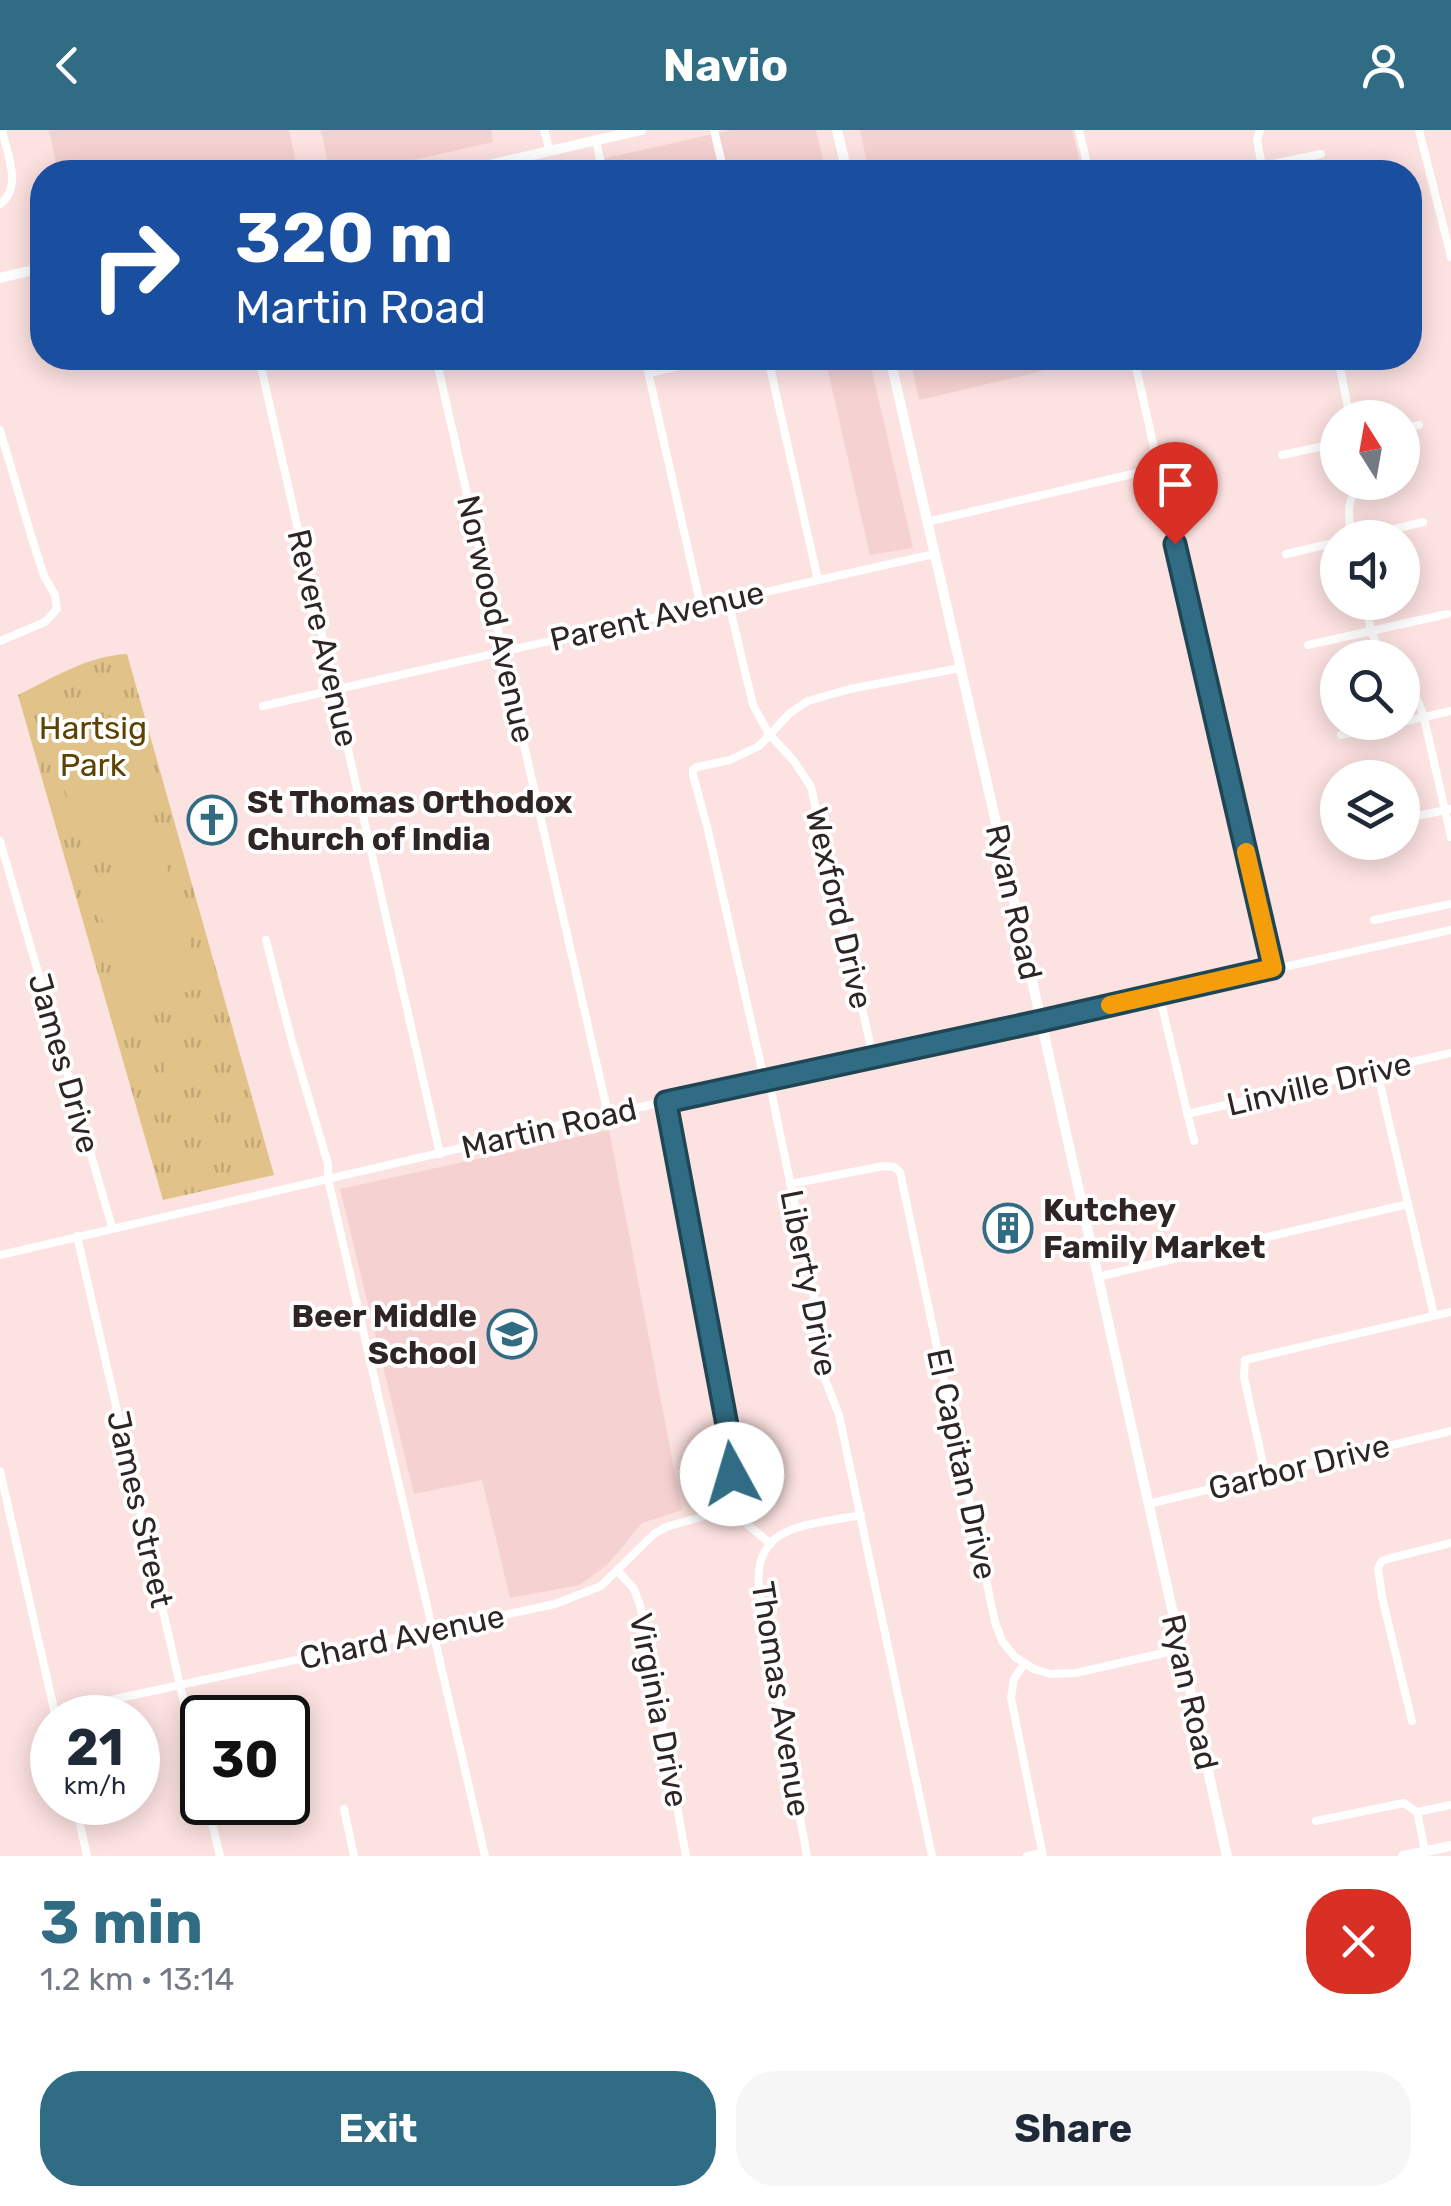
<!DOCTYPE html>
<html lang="en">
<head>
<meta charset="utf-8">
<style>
  :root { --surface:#fff; --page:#f6f6f7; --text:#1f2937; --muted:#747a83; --accent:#306c83 }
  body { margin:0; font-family:Rubik,sans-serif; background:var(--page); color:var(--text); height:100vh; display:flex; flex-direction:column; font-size:38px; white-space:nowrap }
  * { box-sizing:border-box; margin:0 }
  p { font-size:32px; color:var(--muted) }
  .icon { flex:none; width:55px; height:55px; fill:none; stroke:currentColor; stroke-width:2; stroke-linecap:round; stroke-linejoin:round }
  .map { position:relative; height:1726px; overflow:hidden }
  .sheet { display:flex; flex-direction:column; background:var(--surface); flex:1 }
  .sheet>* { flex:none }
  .banner { position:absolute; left:30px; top:30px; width:1392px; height:210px; border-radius:40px; box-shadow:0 5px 25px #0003; background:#1a4fa0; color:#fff; overflow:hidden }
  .needle { width:65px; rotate:349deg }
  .buttons { position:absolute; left:1320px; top:270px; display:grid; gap:20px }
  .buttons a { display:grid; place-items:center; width:100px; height:100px; border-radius:50%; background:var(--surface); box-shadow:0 5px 25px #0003; font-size:50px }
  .speed { position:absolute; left:30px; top:1565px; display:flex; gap:20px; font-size:50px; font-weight:700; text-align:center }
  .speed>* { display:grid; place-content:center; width:130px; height:130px; border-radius:50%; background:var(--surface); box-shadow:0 5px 25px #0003; line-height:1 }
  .speed small { font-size:25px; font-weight:400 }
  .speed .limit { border:5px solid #111; border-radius:15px; background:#fff; color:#111 }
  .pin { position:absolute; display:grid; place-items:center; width:85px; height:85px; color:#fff; margin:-102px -42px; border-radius:50% 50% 50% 0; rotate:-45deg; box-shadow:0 0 10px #0007 }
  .pin .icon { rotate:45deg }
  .me { position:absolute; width:110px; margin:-55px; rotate:354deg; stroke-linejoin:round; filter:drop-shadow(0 0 8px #0008) }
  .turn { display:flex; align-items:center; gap:35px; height:210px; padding:0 40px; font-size:45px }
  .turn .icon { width:130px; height:130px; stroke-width:2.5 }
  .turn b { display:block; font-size:70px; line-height:85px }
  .round { display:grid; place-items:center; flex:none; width:105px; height:105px; border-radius:40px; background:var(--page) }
  .summary { display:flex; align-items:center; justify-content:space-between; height:170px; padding:0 40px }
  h1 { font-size:60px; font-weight:700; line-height:75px; color:var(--accent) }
  .primary-button { display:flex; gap:20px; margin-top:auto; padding:20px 40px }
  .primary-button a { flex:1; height:115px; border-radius:40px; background:var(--accent); color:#fff; font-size:40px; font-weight:700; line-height:115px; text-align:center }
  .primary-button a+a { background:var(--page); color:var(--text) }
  header { display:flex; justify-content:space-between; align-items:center; height:130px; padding:0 40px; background:var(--accent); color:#fff; font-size:45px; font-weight:700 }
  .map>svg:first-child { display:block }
</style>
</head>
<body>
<header><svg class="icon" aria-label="back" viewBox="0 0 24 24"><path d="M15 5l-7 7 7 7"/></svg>Navio<svg class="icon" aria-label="person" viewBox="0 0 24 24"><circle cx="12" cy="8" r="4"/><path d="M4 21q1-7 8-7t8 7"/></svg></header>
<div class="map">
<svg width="1451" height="1726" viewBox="0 0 1451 1726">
  <defs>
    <pattern id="grass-tufts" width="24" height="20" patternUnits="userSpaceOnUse" patternTransform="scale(2.5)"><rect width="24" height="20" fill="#e1c288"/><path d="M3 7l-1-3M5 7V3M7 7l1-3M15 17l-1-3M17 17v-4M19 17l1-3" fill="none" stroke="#c1a775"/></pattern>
  </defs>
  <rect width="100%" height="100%" fill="#fce2e0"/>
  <!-- built -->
  <g fill="#f5d2d1">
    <polygon points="49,0 289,0 298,42 58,42"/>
    <polygon points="321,0 491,0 493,12 361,42 330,42"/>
    <polygon points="731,0 816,0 826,42 592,42 589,32"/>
    <polygon points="860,0 1072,0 1079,29 1020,42 869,42"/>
    <polygon points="825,228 869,228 913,418 870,425"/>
    <polygon points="910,228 1038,228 1042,241 919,270"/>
    <polygon points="609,1000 682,1380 642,1393 608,1434 580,1455 510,1468 482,1350 414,1364 340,1059"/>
  </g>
  <!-- grass -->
  <path fill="url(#grass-tufts)" d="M127,524L274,1045L163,1070L18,565C53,548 87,526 127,524Z"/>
  <!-- pitch -->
  <g fill="#e1c288">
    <polygon points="122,583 160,711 87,733 48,605"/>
    <polygon points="165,730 201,858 127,879 91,750"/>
    <polygon points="200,922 207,947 170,956 164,931"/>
  </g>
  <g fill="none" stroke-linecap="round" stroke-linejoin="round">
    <!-- minor -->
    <g stroke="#fff" stroke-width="8">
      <polyline points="544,0 550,21"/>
      <polyline points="714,0 724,42"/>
      <polyline points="1079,0 1089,42"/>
      <polyline points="1260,0 1257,10 1263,42"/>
      <polyline points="1419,0 1451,127"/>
      <polyline points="596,11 603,42"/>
      <polyline points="1235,42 1321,24"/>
      <path d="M0,74C23,57 7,24 2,0"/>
      <polyline points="259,228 440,1024"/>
      <polyline points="436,228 608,984"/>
      <polyline points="645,228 701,477"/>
      <polyline points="768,228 818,450"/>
      <polyline points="1134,228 1226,640 1273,838"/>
      <polyline points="1338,228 1350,288"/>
      <polyline points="1270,229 1276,228"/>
      <polyline points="649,243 712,228"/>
      <polyline points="1402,299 1419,295"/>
      <polyline points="0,300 31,405 44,446 55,465 57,479 45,492 0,511"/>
      <polyline points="1282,325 1338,313"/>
      <polyline points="927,392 1158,338"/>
      <polyline points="1350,408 1349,377 1356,352"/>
      <polyline points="1358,408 1423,392"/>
      <polyline points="1286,424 1338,412"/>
      <polyline points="728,470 753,575 769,604 794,631 811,657 873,926"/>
      <polyline points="1365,472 1371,501 1382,528"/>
      <polyline points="1308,515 1447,484"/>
      <path d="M1402,550C1414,562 1419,572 1424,588L1451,707"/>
      <polyline points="263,576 934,424"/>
      <polyline points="1402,592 1451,581"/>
      <polyline points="1341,605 1401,592"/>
      <polyline points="1402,689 1451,679"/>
      <polyline points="0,711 112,1097"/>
      <polyline points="1374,790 1451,774"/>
      <polyline points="266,810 291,908 328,1034 328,1049 485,1726"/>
      <polyline points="1159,864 1194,1011"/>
      <polyline points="1377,941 1434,1185"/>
      <polyline points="1187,984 1451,923"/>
      <polyline points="790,1054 884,1036 894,1037 900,1042 995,1492 1002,1511 1015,1527 1034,1539 1051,1544 1076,1543 1181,1519"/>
      <polyline points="77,1106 202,1651"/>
      <polyline points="0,1125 608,984 1041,891 1451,800"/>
      <polyline points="1097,1147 1408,1074"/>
      <polyline points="0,1341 56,1588"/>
      <polyline points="1266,1347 1244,1247 1245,1230 1451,1182"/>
      <polyline points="719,1371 771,1414"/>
      <polyline points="1148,1374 1451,1301"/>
      <polyline points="618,1441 634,1459 640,1475 686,1726"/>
      <polyline points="1024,1534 1014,1549 1011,1568 1043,1726"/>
      <polyline points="55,1582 555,1474 601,1456 654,1404 666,1397 704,1386 725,1362 730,1350 733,1331 666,972"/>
      <polyline points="1412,1591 1382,1467 1378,1438 1382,1431 1391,1428 1451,1413"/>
      <polyline points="75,1672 87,1726"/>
      <polyline points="207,1672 220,1726"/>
      <polyline points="344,1679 354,1726"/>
      <polyline points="1417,1682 1451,1675"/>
      <polyline points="1316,1691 1404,1673 1417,1682 1425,1721"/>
      <path d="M807,1726L760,1467C748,1392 808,1396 861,1385"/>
      <polyline points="932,1726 839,1285 823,1244 820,1196 771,960 762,940 708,700 693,645 693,640 697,637 730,630 751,620 759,616 790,583 808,571 850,559 960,538"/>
      <polyline points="1027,1726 1042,1723"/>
    </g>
    <!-- secondary -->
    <g stroke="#fff" stroke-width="10">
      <polyline points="837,0 847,42"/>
      <polyline points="458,42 641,0"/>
      <polyline points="0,148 42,138"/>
      <polyline points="890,228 1038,877 1227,1726"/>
      <polyline points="1403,1726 1451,1716"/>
    </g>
  </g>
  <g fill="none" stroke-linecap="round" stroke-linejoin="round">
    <!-- route casing -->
    <g stroke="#1f4655" stroke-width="25">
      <polyline id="route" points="732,1344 733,1331 730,1311 666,972 1041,891 1273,838 1175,414"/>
    </g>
    <!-- route -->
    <use href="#route" stroke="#306c83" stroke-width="18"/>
    <!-- slow -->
    <polyline stroke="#f59e0b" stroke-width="18" points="1110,875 1273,838 1246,722"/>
  </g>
  <!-- icons -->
  <defs>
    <g id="church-ring" transform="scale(2.5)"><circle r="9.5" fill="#fff" stroke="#306c83" stroke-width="1.5"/><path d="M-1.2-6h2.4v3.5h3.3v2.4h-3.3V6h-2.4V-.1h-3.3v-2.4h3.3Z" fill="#306c83"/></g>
    <g id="building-ring" transform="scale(2.5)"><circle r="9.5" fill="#fff" stroke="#306c83" stroke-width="1.5"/><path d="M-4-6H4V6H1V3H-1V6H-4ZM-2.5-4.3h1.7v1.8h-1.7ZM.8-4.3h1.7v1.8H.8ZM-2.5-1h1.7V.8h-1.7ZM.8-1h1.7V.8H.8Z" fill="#306c83"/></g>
    <g id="school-ring" transform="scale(2.5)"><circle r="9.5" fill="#fff" stroke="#306c83" stroke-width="1.5"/><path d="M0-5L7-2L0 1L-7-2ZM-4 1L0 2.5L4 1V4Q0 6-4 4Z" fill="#306c83"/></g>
  </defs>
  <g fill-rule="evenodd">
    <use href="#church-ring" x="212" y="690"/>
    <use href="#building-ring" x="1008" y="1098"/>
    <use href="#school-ring" x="512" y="1204"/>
  </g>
  <g text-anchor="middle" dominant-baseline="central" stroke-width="8" stroke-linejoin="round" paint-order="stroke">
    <!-- street labels -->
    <g font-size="32" fill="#2f2525" stroke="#fff">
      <text transform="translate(657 486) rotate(-13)">Parent Avenue</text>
      <text transform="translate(496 489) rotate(77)">Norwood Avenue</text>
      <text transform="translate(323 508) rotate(77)">Revere Avenue</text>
      <text transform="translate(1014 772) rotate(77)">Ryan Road</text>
      <text transform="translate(839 778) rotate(77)">Wexford Drive</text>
      <text transform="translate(64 933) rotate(74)">James Drive</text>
      <text transform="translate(1319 954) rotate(-13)">Linville Drive</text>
      <text transform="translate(549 998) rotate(-13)">Martin Road</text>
      <text transform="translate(809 1153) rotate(79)">Liberty Drive</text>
      <text transform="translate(962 1334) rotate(78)">El Capitan Drive</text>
      <text transform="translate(1299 1337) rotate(-14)">Garbor Drive</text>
      <text transform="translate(140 1379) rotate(77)">James Street</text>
      <text transform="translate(402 1507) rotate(-12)">Chard Avenue</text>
      <text transform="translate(1190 1562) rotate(77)">Ryan Road</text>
      <text transform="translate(781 1569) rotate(81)">Thomas Avenue</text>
      <text transform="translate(659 1580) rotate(79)">Virginia Drive</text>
    </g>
    <!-- park labels -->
    <g font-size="32" fill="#5d4202" stroke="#fff">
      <text x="93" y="598">Hartsig<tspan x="93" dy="37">Park</tspan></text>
    </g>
    <!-- poi labels -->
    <g font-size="32" font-weight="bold" fill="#2f2525" stroke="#fff" text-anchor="start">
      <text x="247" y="672">St Thomas Orthodox<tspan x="247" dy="37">Church of India</tspan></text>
      <text x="1043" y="1080">Kutchey<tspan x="1043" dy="37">Family Market</tspan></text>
      <text x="477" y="1186" text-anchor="end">Beer Middle<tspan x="477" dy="37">School</tspan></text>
    </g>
  </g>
</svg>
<div class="buttons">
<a><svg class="needle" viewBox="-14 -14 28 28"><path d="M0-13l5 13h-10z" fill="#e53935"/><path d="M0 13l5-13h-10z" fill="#747a83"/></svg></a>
<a><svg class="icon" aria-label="sound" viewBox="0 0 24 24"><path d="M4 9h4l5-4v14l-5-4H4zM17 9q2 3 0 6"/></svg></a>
<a><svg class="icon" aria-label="search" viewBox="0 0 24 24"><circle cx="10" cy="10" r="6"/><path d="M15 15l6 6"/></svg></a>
<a><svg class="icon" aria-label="layers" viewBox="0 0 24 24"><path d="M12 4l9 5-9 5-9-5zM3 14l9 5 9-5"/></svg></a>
</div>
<div class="speed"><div>21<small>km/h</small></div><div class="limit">30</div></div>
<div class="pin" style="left:1175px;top:414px;background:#d93025"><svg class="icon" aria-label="arrive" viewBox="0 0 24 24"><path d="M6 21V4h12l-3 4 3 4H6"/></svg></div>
<svg class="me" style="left:732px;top:1344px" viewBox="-20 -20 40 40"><circle r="19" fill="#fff"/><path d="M0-13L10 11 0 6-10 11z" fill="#306c83"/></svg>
<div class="banner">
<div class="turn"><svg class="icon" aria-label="right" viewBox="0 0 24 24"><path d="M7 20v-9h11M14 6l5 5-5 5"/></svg><div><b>320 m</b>Martin Road</div></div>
</div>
</div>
<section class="sheet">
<div class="summary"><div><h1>3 min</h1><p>1.2 km · 13:14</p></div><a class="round" style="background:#d93025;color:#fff"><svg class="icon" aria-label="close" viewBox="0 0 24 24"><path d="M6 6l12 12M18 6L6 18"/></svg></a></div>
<div class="primary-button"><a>Exit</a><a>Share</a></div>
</section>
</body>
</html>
